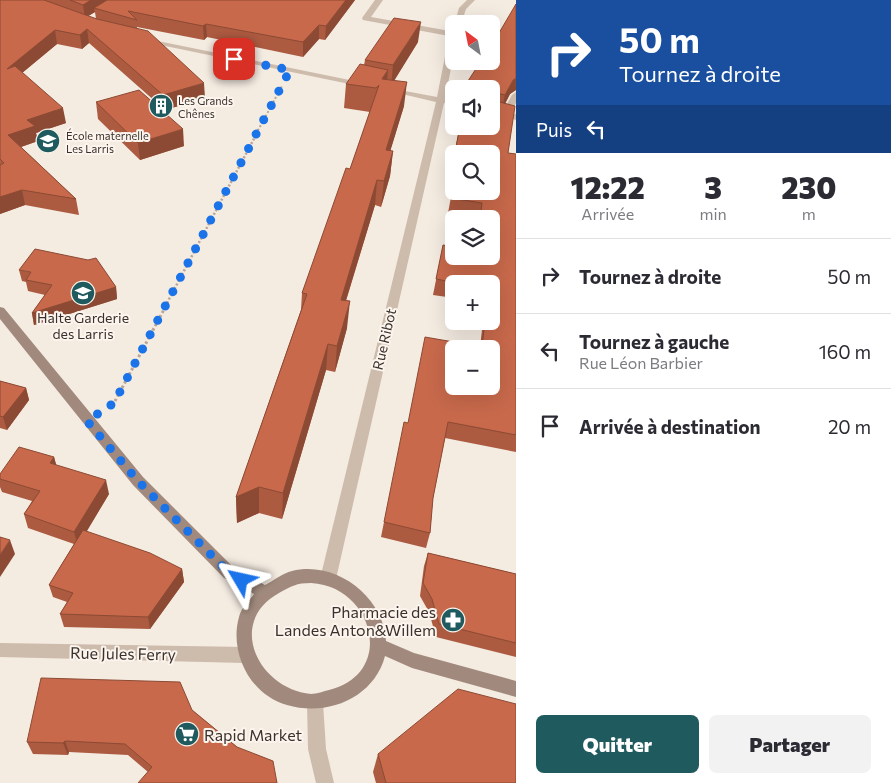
<!DOCTYPE html>
<html lang="fr">
<head>
<meta charset="utf-8">
<style>
  :root { --surface:#fff; --page:#f2f2f3; --text:#2b2b33; --muted:#7c7c81; --line:#e1e1e2; --accent:#1f5a5e }
  body { margin:0; font-family:Commissioner,sans-serif; background:var(--page); color:var(--text); height:100vh; display:flex; flex-direction:column; font-size:19px; white-space:nowrap }
  * { box-sizing:border-box; margin:0 }
  p { font-size:16px; color:var(--muted) }
  .icon { flex:none; width:28px; height:28px; fill:none; stroke:currentColor; stroke-width:2; stroke-linecap:round; stroke-linejoin:round }
  .map { position:relative; flex:1; overflow:hidden }
  .drawer { display:flex; flex-direction:column; background:var(--surface); width:375px }
  .drawer>* { flex:none }
  .banner { background:#1a4fa0; color:#fff; overflow:hidden }
  .needle { width:32px; rotate:328deg }
  .tools { position:absolute; left:445px; top:15px; display:grid; gap:10px }
  .tools a { display:grid; place-items:center; width:55px; height:55px; border-radius:8px; background:var(--surface); box-shadow:0 5px 20px #0002; font-size:25px }
  .pin { position:absolute; display:grid; place-items:center; width:42px; height:42px; color:#fff; margin:-21px; border-radius:10px; box-shadow:0 2px 8px #0006 }
  .me { position:absolute; width:55px; margin:-28px; rotate:306deg; stroke-linejoin:round; filter:drop-shadow(0 0 4px #0008) }
  .turn { display:flex; align-items:center; gap:18px; height:105px; padding:0 20px; font-size:22px }
  .turn .icon { width:65px; height:65px; stroke-width:2.5 }
  .turn b { display:block; font-size:35px; line-height:42px }
  .then { display:flex; align-items:center; height:48px; padding:0 20px; background:#0003; gap:10px; font-size:19px }
  .eta { display:flex; justify-content:space-evenly; align-items:center; height:85px; text-align:center }
  .eta b { font-size:30px; font-weight:800; line-height:35px }
  .button { display:flex; gap:10px; margin-top:auto; padding:10px 20px }
  .button a { flex:1; height:58px; border-radius:8px; background:var(--accent); color:#fff; font-size:20px; font-weight:800; line-height:58px; text-align:center }
  .button a+a { background:var(--page); color:var(--text) }
  ul { padding:0; list-style:none }
  li { display:flex; align-items:center; gap:15px; height:75px; padding:0 20px; border-top:1px solid var(--line) }
  li div { flex:1 }
  li b { display:block; font-size:19px }
  li em { font-style:normal }
  main { display:flex; flex:1; min-height:0 }
  .map>svg:first-child { display:block }
</style>
</head>
<body>
<main>
<div class="map">
<svg width="516" height="783" viewBox="0 0 516 783">
  <rect width="100%" height="100%" fill="#f4ebe1"/>
  <g fill="none" stroke-linecap="round" stroke-linejoin="round">
    <!-- path-far2 -->
    <polyline stroke="#b9a596" stroke-width="2" stroke-dasharray="2 2" stroke-linecap="butt" points="256,134 282,86"/>
    <!-- path-far1 -->
    <polyline stroke="#b9a596" stroke-width="2.5" stroke-dasharray="2 2" stroke-linecap="butt" points="167,303 257,133"/>
    <!-- path -->
    <polyline stroke="#b9a596" stroke-width="3" stroke-dasharray="2.5 2.5" stroke-linecap="butt" points="108,408 114,403 168,302"/>
    <!-- lane -->
    <polygon fill="#cdbbac" fill-rule="evenodd" points="516,92 516,103 509,115 502,117 501,115 512,95"/>
    <!-- street -->
    <g fill="#cdbbac" fill-rule="evenodd">
      <polygon points="375,0 383,0 371,17 450,31 454,29 454,53 445,99 454,100 454,106 444,103 336,579 333,584 328,586 323,584 320,579 436,102 385,90 389,88 437,97 449,36 363,20 362,18"/>
      <polygon points="467,0 475,0 466,9 461,24 454,25 459,8"/>
      <polygon points="143,38 364,83 368,85 364,87 146,42 142,40"/>
      <polygon points="491,108 516,114 516,120 491,114"/>
      <polygon points="0,643 245,647 251,650 253,655 251,660 245,663 0,657"/>
      <polygon points="315,695 321,697 323,703 326,749 334,783 316,783 308,749 307,703 309,697"/>
    </g>
    <!-- secondary -->
    <path fill="#a18a7d" fill-rule="evenodd" d="M0,307L4,308L143,477L234,568L265,585C273,581 283,573 292,571C336,560 384,597 386,641L414,653L516,681V697L412,668L385,656C374,698 327,717 287,705C250,695 229,652 239,617C241,608 249,601 254,594L224,578L133,485L0,319ZM311,583C373,586 397,673 329,690C324,691 317,694 311,694C258,689 226,622 279,593C292,586 296,583 311,583Z"/>
  </g>
  <!-- wall -->
  <g fill="#ac5a40" fill-rule="evenodd">
    <path d="M0,0H355L325,40L319,39L303,57L207,37L204,40L137,27V28L205,98L165,110L89,43L82,49L57,44L22,73L66,123L36,133L38,141L21,147L76,199L79,215L25,205L0,214ZM95,12L96,19L88,16Z"/>
    <polygon points="418,42 394,80 404,106 390,151 393,151 390,176 381,207 375,205 346,301 347,328 335,372 326,370 282,519 259,513 237,523 236,497 301,310 302,293 350,169 370,112 344,108 346,84 364,65 365,60"/>
    <polygon points="491,89 516,90 510,94 505,104 508,153 516,154 516,452 445,438 433,498 430,533 426,548 381,537 384,522 408,423 480,347 483,321 491,321 491,284 454,284 454,298 433,295 443,245 491,256 491,219 479,219 448,213 454,181 491,154 454,154 460,126"/>
    <polygon points="96,102 184,146 140,160 98,119"/>
    <polygon points="19,270 116,287 117,299 34,325 32,313 45,295 28,291 26,282 22,281"/>
    <polygon points="0,381 26,388 29,400 7,430 0,428"/>
    <polygon points="54,457 56,465 109,494 86,532 182,569 184,582 150,629 64,627 60,614 67,602 53,597 49,585 74,544 28,528 24,514 32,501 2,492 0,487 0,474"/>
    <polygon points="428,553 516,574 516,657 436,637 429,612 420,596 424,566"/>
    <polygon points="192,710 237,747 148,772 128,755 69,752 68,755 33,754 27,742"/>
    <polygon points="378,754 516,783 376,783 373,772"/>
  </g>
  <!-- shaded-wall -->
  <g fill="#8c4a34">
    <polygon points="91,0 114,0 94,8 95,12 85,18 83,5"/>
    <polygon points="346,0 355,0 325,40 326,26"/>
    <polygon points="421,22 418,42 391,86 393,65"/>
    <polygon points="206,24 207,37 204,40 203,26"/>
    <polygon points="319,25 319,39 303,57 303,42"/>
    <polygon points="87,29 89,43 82,49 80,35"/>
    <polygon points="55,30 57,44 10,83 7,69"/>
    <polygon points="388,70 386,94 382,79"/>
    <polygon points="516,78 516,90 510,94 502,109 505,95 513,80"/>
    <polygon points="407,82 404,106 383,175 386,150"/>
    <polygon points="204,83 205,98 165,110 163,95"/>
    <polygon points="63,108 66,123 36,133 38,141 12,150 8,135 27,120"/>
    <polygon points="183,129 184,146 140,160 138,143"/>
    <polygon points="393,151 390,176 381,207 384,181"/>
    <polygon points="377,180 375,205 338,326 341,300"/>
    <polygon points="22,190 25,205 0,214 0,197"/>
    <polygon points="116,287 117,299 34,325 32,313"/>
    <polygon points="350,301 347,328 335,372 337,346"/>
    <polygon points="328,344 326,370 282,519 283,493"/>
    <polygon points="26,388 29,400 7,430 3,417"/>
    <polygon points="54,457 58,471 50,463"/>
    <polygon points="106,480 109,494 78,546 74,532"/>
    <polygon points="259,487 259,513 237,523 236,497"/>
    <polygon points="10,540 15,554 0,577 0,555"/>
    <polygon points="182,569 184,582 150,629 148,617"/>
    <polygon points="65,741 69,752 68,755 63,743"/>
  </g>
  <!-- building -->
  <g fill="#c8694b" stroke="#8c4a34" fill-rule="evenodd">
    <polygon points="0,0 44,0 97,19 148,31 204,83 163,95 87,29 80,35 55,30 7,69 15,66 63,108 27,120 35,126 8,135 76,199 22,190 0,197 0,165 4,163 0,159"/>
    <polygon points="70,0 91,0 83,5"/>
    <polygon points="107,0 346,0 326,26 319,25 303,42 206,24 203,26 128,11 137,20 94,8"/>
    <path d="M516,4V78L513,80L505,95L493,92L492,100L515,106L508,153L516,154V435L448,422L433,498L430,533L384,522L404,422L408,423L425,337L482,347L485,321H491V284H463L436,279L443,245L454,247V256H491V219H480L482,203L451,198L454,182V191H491V154H459L460,148L456,147L460,126H491V89H467L468,81L481,61H491V46L499,33ZM454,349H491V386H454Z"/>
    <polygon points="394,18 421,22 393,65 365,60"/>
    <polygon points="360,64 388,70 382,79 407,82 386,150 393,151 384,181 377,180 341,300 350,301 337,346 328,344 283,493 259,487 236,497 307,294 302,293 346,168 350,169 379,85 376,88 346,84"/>
    <polygon points="139,90 183,129 138,143 96,102"/>
    <polygon points="35,249 88,260 96,258 116,287 32,313 52,285 26,280 31,272 19,270"/>
    <polygon points="0,381 26,388 3,417 0,416"/>
    <polygon points="19,447 54,457 50,463 106,480 74,532 24,514 40,491 0,479 0,474"/>
    <polygon points="83,530 150,553 182,569 148,617 60,614 73,593 49,585"/>
    <polygon points="0,537 10,540 0,555"/>
    <polygon points="428,553 516,574 516,643 439,624 432,599 423,583"/>
    <polygon points="41,678 180,682 192,710 237,747 273,761 277,783 138,783 152,767 125,744 65,741 63,743 27,742"/>
    <polygon points="458,689 516,704 516,783 386,783 378,754"/>
  </g>
  <g fill="none" stroke-linecap="round" stroke-linejoin="round">
    <!-- route -->
    <polyline stroke="#1a73e8" stroke-width="9" stroke-dasharray="0 16.2" points="234,59 290,70 114,403 87,421 138,481 229,573 241,580"/>
  </g>
  <!-- icons -->
  <defs>
    <g id="building-disc" transform="scale(1.25)"><circle r="9.5" fill="#1f5a5e" stroke="#fbf5ee"/><path d="M-4-6H4V6H1V3H-1V6H-4ZM-2.5-4.3h1.7v1.8h-1.7ZM.8-4.3h1.7v1.8H.8ZM-2.5-1h1.7V.8h-1.7ZM.8-1h1.7V.8H.8Z" fill="#fff"/></g>
    <g id="school-disc" transform="scale(1.25)"><circle r="9.5" fill="#1f5a5e" stroke="#fbf5ee"/><path d="M0-5L7-2L0 1L-7-2ZM-4 1L0 2.5L4 1V4Q0 6-4 4Z" fill="#fff"/></g>
    <g id="pharmacy-disc" transform="scale(1.25)"><circle r="9.5" fill="#1f5a5e" stroke="#fbf5ee"/><path d="M-2-6h4v4h4v4h-4v4h-4v-4h-4v-4h4Z" fill="#fff"/></g>
    <g id="supermarket-disc" transform="scale(1.25)"><circle r="9.5" fill="#1f5a5e" stroke="#fbf5ee"/><path d="M-6-5.5h2.5l.6 2H6L4.5 2H-2.5L-4.4-4H-6ZM-1.5 3.2a1.3 1.3 0 1 0 .1 0ZM3 3.2a1.3 1.3 0 1 0 .1 0Z" fill="#fff"/></g>
  </defs>
  <g fill-rule="evenodd">
    <use href="#building-disc" x="161" y="106"/>
    <use href="#school-disc" x="48" y="141"/>
    <use href="#school-disc" x="83" y="293"/>
    <use href="#pharmacy-disc" x="453" y="620"/>
    <use href="#supermarket-disc" x="187" y="734"/>
  </g>
  <g text-anchor="middle" dominant-baseline="central" stroke-width="4" stroke-linejoin="round" paint-order="stroke">
    <!-- far-poi labels -->
    <g font-size="11" fill="#3b302b" stroke="#fbf5ee" text-anchor="start">
      <text x="178" y="100">Les Grands<tspan x="178" dy="13">Chênes</tspan></text>
      <text x="66" y="135">École maternelle<tspan x="66" dy="13">Les Larris</tspan></text>
    </g>
    <!-- poi labels -->
    <g font-size="14" fill="#3b302b" stroke="#fbf5ee">
      <text x="83" y="317">Halte Garderie<tspan x="83" dy="16">des Larris</tspan></text>
    </g>
    <!-- street labels -->
    <g font-size="14" fill="#3b302b" stroke="#fbf5ee">
      <text transform="translate(384 339) rotate(-77)">Rue Ribot</text>
    </g>
    <!-- near-poi labels -->
    <g font-size="16" fill="#3b302b" stroke="#fbf5ee" text-anchor="end">
      <text x="436" y="611">Pharmacie des<tspan x="436" dy="18">Landes Anton&amp;Willem</tspan></text>
      <text x="204" y="734" text-anchor="start">Rapid Market</text>
    </g>
    <!-- near-street labels -->
    <g font-size="16" fill="#3b302b" stroke="#fbf5ee">
      <text transform="translate(123 653) rotate(1)">Rue Jules Ferry</text>
    </g>
  </g>
</svg>
<div class="tools">
<a><svg class="needle" viewBox="-14 -14 28 28"><path d="M0-13l5 13h-10z" fill="#e53935"/><path d="M0 13l5-13h-10z" fill="#7c7c81"/></svg></a>
<a><svg class="icon" aria-label="sound" viewBox="0 0 24 24"><path d="M4 9h4l5-4v14l-5-4H4zM17 9q2 3 0 6"/></svg></a>
<a><svg class="icon" aria-label="search" viewBox="0 0 24 24"><circle cx="10" cy="10" r="6"/><path d="M15 15l6 6"/></svg></a>
<a><svg class="icon" aria-label="layers" viewBox="0 0 24 24"><path d="M12 4l9 5-9 5-9-5zM3 14l9 5 9-5"/></svg></a>
<a>+</a>
<a>−</a>
</div>
<div class="pin" style="left:234px;top:59px;background:#d93025"><svg class="icon" aria-label="arrive" viewBox="0 0 24 24"><path d="M6 21V4h12l-3 4 3 4H6"/></svg></div>
<svg class="me" style="left:241px;top:580px" viewBox="-20 -20 40 40"><path d="M0-17L14 15 0 8-14 15z" fill="#1a73e8" stroke="#fff" stroke-width="4"/></svg>
</div>
<section class="drawer">
<div class="banner">
<div class="turn"><svg class="icon" aria-label="right" viewBox="0 0 24 24"><path d="M7 20v-9h11M14 6l5 5-5 5"/></svg><div><b>50 m</b>Tournez à droite</div></div>
<div class="then">Puis<svg class="icon" aria-label="left" viewBox="0 0 24 24"><path d="M17 20v-9H6M10 6l-5 5 5 5"/></svg></div>
</div>
<div class="eta">
<div><b>12:22</b><p>Arrivée</p></div>
<div><b>3</b><p>min</p></div>
<div><b>230</b><p>m</p></div>
</div>
<ul>
<li><svg class="icon" aria-label="right" viewBox="0 0 24 24"><path d="M7 20v-9h11M14 6l5 5-5 5"/></svg><div><b>Tournez à droite</b></div><em>50 m</em></li>
<li><svg class="icon" aria-label="left" viewBox="0 0 24 24"><path d="M17 20v-9H6M10 6l-5 5 5 5"/></svg><div><b>Tournez à gauche</b><p>Rue Léon Barbier</p></div><em>160 m</em></li>
<li><svg class="icon" aria-label="arrive" viewBox="0 0 24 24"><path d="M6 21V4h12l-3 4 3 4H6"/></svg><div><b>Arrivée à destination</b></div><em>20 m</em></li>
</ul>
<div class="button"><a>Quitter</a><a>Partager</a></div>
</section>
</main>
</body>
</html>
